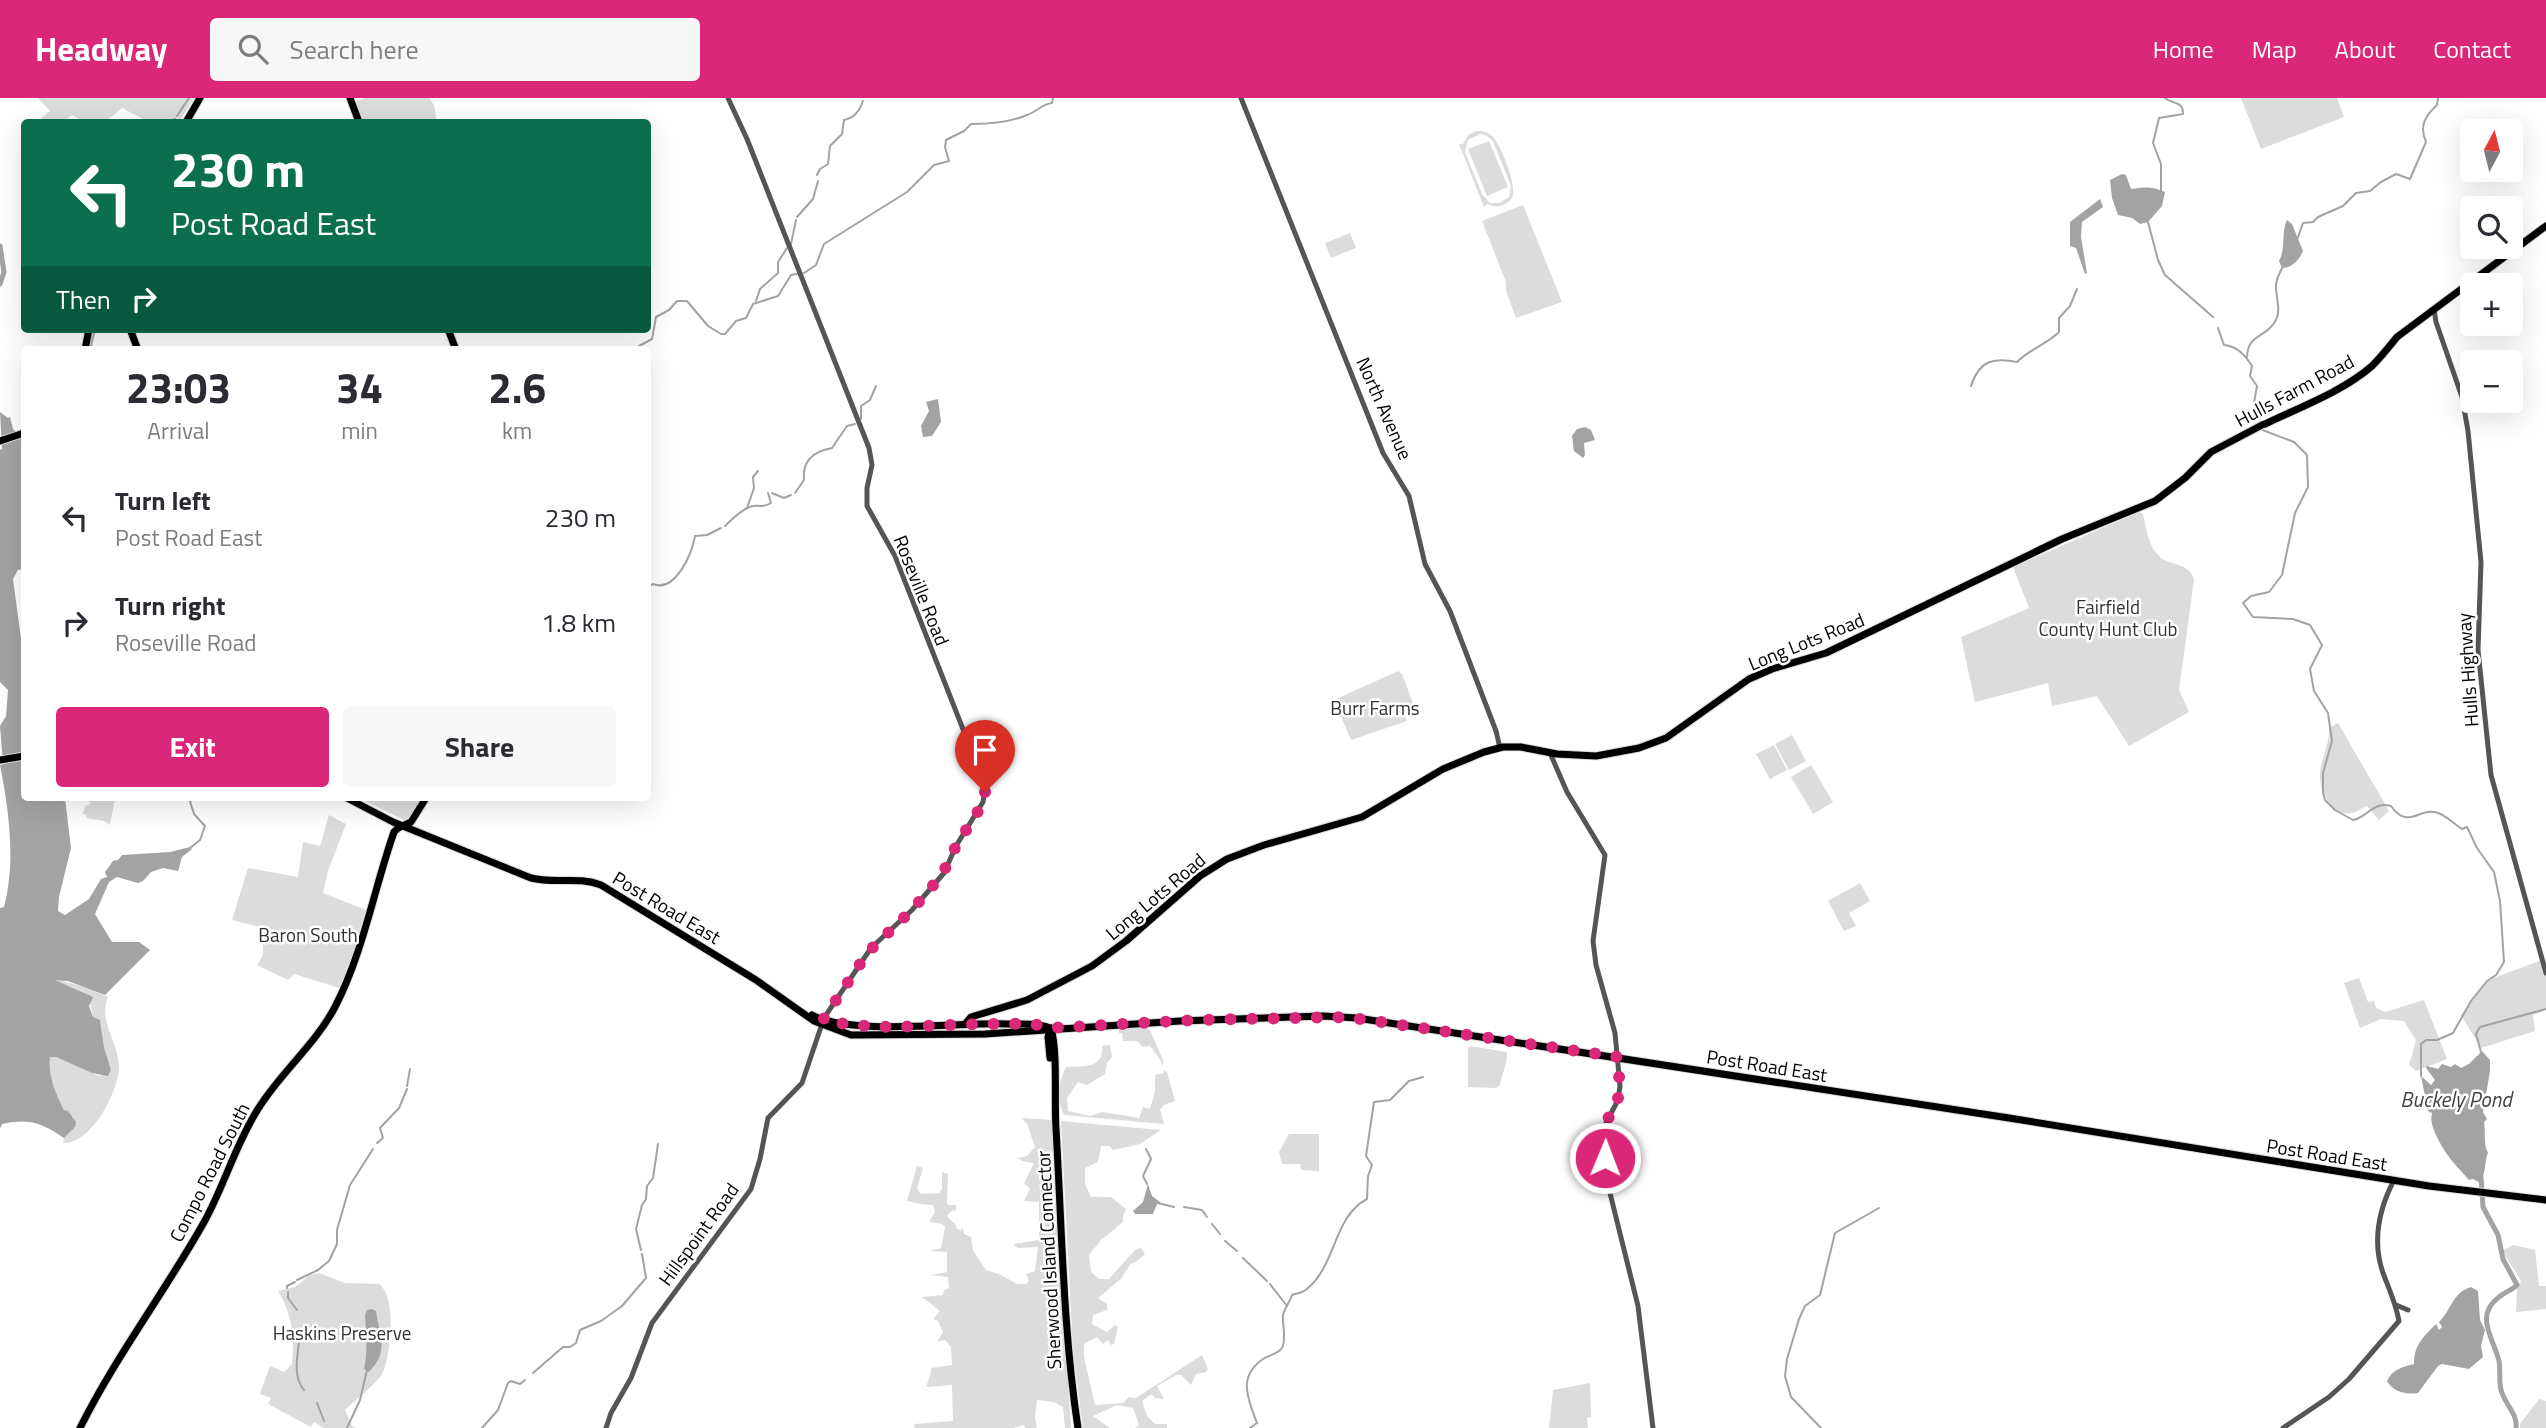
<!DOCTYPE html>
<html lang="en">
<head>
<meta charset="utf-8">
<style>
  :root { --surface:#fff; --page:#f7f7f7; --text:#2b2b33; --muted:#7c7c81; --accent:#db2777 }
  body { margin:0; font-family:"Titillium Web",sans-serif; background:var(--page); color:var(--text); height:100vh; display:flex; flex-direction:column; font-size:26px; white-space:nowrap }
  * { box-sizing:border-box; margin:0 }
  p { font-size:23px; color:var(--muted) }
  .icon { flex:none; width:38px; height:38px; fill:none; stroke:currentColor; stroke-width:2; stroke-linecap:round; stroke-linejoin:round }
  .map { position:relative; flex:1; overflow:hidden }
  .drawer { position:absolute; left:21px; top:248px; width:630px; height:455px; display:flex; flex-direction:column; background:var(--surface); border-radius:7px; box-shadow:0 7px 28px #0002 }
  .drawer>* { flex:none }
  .hud { position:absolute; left:21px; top:21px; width:630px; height:214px; border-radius:7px; box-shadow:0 7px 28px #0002; background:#0b6e4f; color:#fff; overflow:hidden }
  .needle { width:46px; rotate:7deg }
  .buttons { position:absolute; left:2460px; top:21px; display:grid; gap:14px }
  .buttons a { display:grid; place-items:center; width:63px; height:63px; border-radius:7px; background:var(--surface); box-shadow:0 7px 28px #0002; font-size:35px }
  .pin { position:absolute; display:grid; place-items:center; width:60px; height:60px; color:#fff; margin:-72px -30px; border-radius:50% 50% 50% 0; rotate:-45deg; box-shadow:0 0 7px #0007 }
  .pin .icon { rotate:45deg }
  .me { position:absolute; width:77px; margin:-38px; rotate:1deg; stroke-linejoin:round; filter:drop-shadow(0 0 5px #0008) }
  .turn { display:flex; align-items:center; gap:24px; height:147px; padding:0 35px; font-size:32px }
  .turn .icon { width:91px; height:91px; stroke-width:2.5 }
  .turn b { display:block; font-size:49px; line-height:60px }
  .then { display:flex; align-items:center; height:66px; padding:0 35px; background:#0003; gap:14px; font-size:26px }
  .eta { display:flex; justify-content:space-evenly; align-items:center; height:119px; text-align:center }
  .eta b { font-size:42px; font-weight:700; line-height:49px }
  .button { display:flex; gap:14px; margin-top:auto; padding:14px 35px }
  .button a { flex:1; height:80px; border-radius:7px; background:var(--accent); color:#fff; font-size:28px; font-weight:700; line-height:80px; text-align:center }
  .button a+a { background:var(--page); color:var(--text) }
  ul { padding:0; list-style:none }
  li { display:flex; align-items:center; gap:21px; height:105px; padding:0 35px }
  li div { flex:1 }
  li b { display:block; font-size:26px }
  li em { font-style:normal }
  header { display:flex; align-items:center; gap:42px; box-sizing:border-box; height:98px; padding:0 35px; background:var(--accent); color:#fff }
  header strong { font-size:33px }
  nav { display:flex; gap:38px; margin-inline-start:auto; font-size:24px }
  .search { width:490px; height:63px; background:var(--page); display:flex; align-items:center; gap:18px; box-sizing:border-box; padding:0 24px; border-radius:7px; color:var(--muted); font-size:26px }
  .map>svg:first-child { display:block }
</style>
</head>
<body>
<header>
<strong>Headway</strong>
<div class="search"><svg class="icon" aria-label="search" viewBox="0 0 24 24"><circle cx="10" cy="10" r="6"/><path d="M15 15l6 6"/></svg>Search here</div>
<nav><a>Home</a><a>Map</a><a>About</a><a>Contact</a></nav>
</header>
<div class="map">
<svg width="2546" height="1330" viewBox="0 0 2546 1330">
  <rect width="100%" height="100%" fill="#fff"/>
  <!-- green -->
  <g fill="#dcdcdc" fill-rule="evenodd">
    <path d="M38,0H194L179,24H149L122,10C105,26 93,30 72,17L63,24H46L41,20L50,13Z"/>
    <polygon points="365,0 429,0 434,7 437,24 362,24 354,4"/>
    <polygon points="2241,0 2337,0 2344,19 2261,51"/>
    <path d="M1476,33C1482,33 1487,33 1492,38C1501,46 1516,86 1513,98C1507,108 1498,111 1487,106L1484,109L1459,46H1463L1468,37ZM1480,36L1487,38L1493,43L1511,88L1509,99L1499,105H1490L1482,96L1465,54L1468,42Z"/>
    <polygon points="1489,43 1508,89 1487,98 1468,51"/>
    <polygon points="1523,107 1562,204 1516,220 1506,193 1506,184 1482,123"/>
    <polygon points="1350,135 1356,150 1331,160 1325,145"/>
    <path d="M2139,414L2143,416C2146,429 2148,448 2159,458C2171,469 2190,464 2194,482L2179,592L2189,614L2129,648L2097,598L2052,608L2048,585L1975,604L1961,539L2029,510L2013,469Z"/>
    <polygon points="1398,573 1402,576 1413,605 1402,610 1407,623 1351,642 1334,602"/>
    <path d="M2338,625L2389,713L2379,722L2367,708C2363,710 2357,714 2352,715C2333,719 2320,695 2320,678C2320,662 2330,647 2329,630Z"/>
    <polygon points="1792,637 1806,663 1789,672 1775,646"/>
    <polygon points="1774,647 1787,672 1770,681 1756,656"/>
    <polygon points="1811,667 1833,704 1813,716 1791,679"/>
    <polygon points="89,700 115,700 110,727 104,723 87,720 86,717 83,716 85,708 90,707"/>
    <polygon points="364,700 422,700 408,720 404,722 363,702"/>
    <polygon points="329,717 346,726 328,773 323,795 366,812 343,891 294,876 288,882 257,867 263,857 263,830 232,822 248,770 298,779 303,744 320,748"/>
    <polygon points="1860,785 1870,803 1849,815 1856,828 1844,833 1828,803"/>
    <polygon points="2542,862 2546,875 2546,912 2533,917 2535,933 2481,950 2461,917 2488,882"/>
    <polygon points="2359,880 2368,904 2374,903 2376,910 2385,914 2424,902 2447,961 2416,973 2409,967 2416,942 2404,923 2381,921 2360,930 2344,885"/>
    <path d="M57,881L87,890L108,899C98,922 118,945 119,967C120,992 91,1047 63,1045L64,1040L75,1029C61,1007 47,986 50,959H56L99,978L111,972L104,949L101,927L93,919L90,904L76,891L56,883Z"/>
    <polygon points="1146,929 1150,932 1163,962 1163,969 1160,961 1150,948 1143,949 1137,943 1123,943 1122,935 1119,935 1119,932"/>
    <path d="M1110,947L1112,959L1107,965L1105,976L1087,987L1078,984L1067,1000L1068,1013L1090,1018L1102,1014L1139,1020L1143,1009L1150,1011L1155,993V977L1164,975L1163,972L1167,974L1175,1003L1164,1007L1160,1012L1164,1026L1064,1017C1056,999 1058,987 1066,969C1084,968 1104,971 1102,948Z"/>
    <path d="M1470,948L1507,954C1507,969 1502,974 1500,987L1496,990L1468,989V950Z"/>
    <polygon points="1021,1020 1052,1022 1055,1096 1071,1330 1065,1330 1063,1309 1054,1304 1037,1302 1035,1319 1037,1330 1025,1330 1024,1327 1013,1330 914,1330 915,1326 953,1323 952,1287 926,1289 931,1275 931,1270 952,1267 951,1249 945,1242 937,1244 943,1234 938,1223 933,1221 940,1213 922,1199 943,1197 944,1192 949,1190 948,1179 930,1177 947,1174 947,1154 929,1153 941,1150 945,1129 942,1126 929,1124 935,1114 933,1107 920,1106 907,1103 917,1068 923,1070 917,1090 921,1096 939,1095 942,1091 942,1074 948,1076 947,1105 949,1107 956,1107 956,1112 951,1113 947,1118 956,1127 956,1130 960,1132 963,1130 964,1136 971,1139 973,1152 986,1172 1001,1177 1017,1186 1026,1186 1029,1183 1026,1176 1035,1173 1038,1149 1018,1150 1013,1146 1039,1142 1039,1104 1024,1103 1030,1091 1024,1085 1034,1065 1022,1063 1018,1060 1027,1058 1035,1049 1027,1026"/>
    <polygon points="1061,1023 1161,1032 1140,1046 1113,1052 1110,1048 1101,1048 1098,1064 1085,1070 1085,1086 1091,1099 1111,1099 1126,1111 1123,1117 1123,1124 1101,1142 1089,1157 1091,1174 1099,1181 1109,1181 1135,1152 1141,1150 1145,1156 1136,1164 1130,1166 1122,1180 1098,1200 1107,1206 1107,1212 1093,1217 1092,1226 1107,1234 1115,1227 1118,1229 1114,1246 1111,1247 1108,1242 1103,1246 1097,1239 1084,1246 1084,1259 1095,1307 1123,1305 1129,1299 1136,1300 1202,1257 1208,1271 1206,1274 1196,1276 1191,1287 1181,1277 1176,1277 1157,1288 1164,1301 1155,1300 1151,1296 1142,1303 1147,1318 1155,1326 1167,1326 1167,1330 1135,1330 1139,1327 1133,1310 1117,1307 1093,1318 1110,1330 1083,1330 1073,1252"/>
    <polygon points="1289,1036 1319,1036 1319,1073 1301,1072 1300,1066 1282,1066 1279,1054"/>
    <path d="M2513,1147L2535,1152L2539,1188H2546V1211L2516,1214L2517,1189L2521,1184C2516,1171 2507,1164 2503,1152Z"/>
    <path d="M319,1175L345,1185L379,1186C397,1199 391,1255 383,1274C379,1284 354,1303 345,1312L352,1328L356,1330H324L314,1324L311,1329L268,1306L271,1300L260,1296L270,1268L284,1274L292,1266C295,1240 292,1215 278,1193L295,1189L310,1177Z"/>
    <polygon points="1590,1285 1591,1319 1587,1320 1588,1330 1549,1330 1553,1292"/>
    <polygon points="2539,1301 2546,1303 2546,1330 2520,1330 2520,1326"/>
  </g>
  <!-- water -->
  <g fill="#a3a3a3">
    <path d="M2122,76L2126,77L2131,91C2145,89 2151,88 2165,94L2162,108L2148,124L2140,126L2132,120L2118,117L2112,100L2110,82Z"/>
    <polygon points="2100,101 2103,109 2082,124 2081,139 2087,175 2085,176 2076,150 2070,148 2070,124"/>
    <path d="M2287,122L2292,126L2303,153C2299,162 2292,170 2282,170L2279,163C2286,151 2281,134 2287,122Z"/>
    <polygon points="938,301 941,324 932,338 923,339 921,328 929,313 926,304"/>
    <path d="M0,314L8,320L10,319L13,331L24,341V471L18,472L13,481L22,548L24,549V700H65L71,750L59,799L58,813L65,817L89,801L101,781L107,779L105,774L113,763L118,762L122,757L170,754L190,749L192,751L182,759L178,773L163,770L151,774L143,783L138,785L117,779L109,784L95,816L112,844H139L150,852L105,897L68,883L55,882L93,899L89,908L93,919L100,922L104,949L111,972L108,978L92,975L56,959H50C48,979 55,994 64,1012L68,1013L76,1024L75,1029L64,1040C42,1025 29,1020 2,1026L0,1031V810L4,809C16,764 9,713 0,667L3,666L0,628L6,618L8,592L0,584V352L2,351Z"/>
    <polygon points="1585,329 1591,332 1595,342 1584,345 1585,357 1583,360 1574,353 1572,338 1577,331"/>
    <path d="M2482,953L2490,962V973L2483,1014L2487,1021L2484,1024C2486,1035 2483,1046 2488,1055C2484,1063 2487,1073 2480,1085L2473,1081L2469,1082C2454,1065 2446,1058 2436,1037C2433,1029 2430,1024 2432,1015L2428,1013L2421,978L2431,987L2435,982L2426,970L2427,968L2438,971L2442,966L2451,969L2455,966L2461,970L2469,966Z"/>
    <polygon points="1148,1086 1152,1098 1160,1104 1159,1106 1157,1106 1153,1116 1135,1116 1133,1113 1143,1104"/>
    <path d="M2471,1189L2478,1193L2480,1222L2485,1232L2481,1248L2483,1259L2469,1271L2442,1266L2438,1268L2418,1295C2407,1297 2393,1294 2387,1283C2392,1271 2403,1269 2414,1266C2414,1248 2422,1240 2434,1228L2436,1226L2439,1232L2442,1229L2439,1224C2452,1211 2452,1195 2471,1189Z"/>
    <path d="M372,1211L376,1213C379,1237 390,1253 369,1274L364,1271C368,1254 366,1234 365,1217L367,1212Z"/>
  </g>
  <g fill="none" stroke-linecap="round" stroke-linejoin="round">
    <!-- stream -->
    <g stroke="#a3a3a3" stroke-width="2">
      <polyline points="177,18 189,0"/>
      <polyline points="169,24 175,21"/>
      <path d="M817,77L820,71L828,66L830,48L842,36L844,22C854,20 860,12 863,3"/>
      <path d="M2161,93V66L2153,45L2159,20L2183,16C2183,2 2173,7 2165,0"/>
      <polyline points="797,119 813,101 818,83"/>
      <polyline points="2148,124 2158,162 2165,177 2213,219"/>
      <path d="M2297,142L2303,125L2313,124L2318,119L2343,108L2356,95L2370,93L2381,84L2396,76L2410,81L2426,44C2419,28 2425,18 2437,7L2438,0"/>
      <polyline points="791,146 796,122"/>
      <path d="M804,175L816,167L824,146L907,94L934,67L949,63L945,49L946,42L964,33L971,26C988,26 1011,24 1027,17C1036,14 1042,6 1052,5L1053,0"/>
      <polyline points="756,203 760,191 778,175 778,164 787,150"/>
      <path d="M2218,230L2224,247C2237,248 2245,257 2252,268L2250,278L2257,288L2254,305"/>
      <polyline points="90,252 95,231"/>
      <polyline points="636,252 639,248 652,241 656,219 669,212 677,203 687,203 708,228 721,236 725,236 736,223 746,220 753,206 778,198 791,177 797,176"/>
      <path d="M2247,259C2248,235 2267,240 2276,222C2281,212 2276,200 2276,189C2275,182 2280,175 2283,168"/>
      <path d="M1971,288C1979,263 1993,259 2017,264C2030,251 2047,246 2059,234V220L2070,208L2077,191"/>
      <polyline points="861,321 861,308 870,302 876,288"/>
      <path d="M2260,331L2294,344L2307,357L2308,389L2295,415L2282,477L2269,494L2251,498L2243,505L2253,519L2293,521L2310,527L2322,547L2310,571L2314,593L2328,615L2332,643L2323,675V695L2325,702L2335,712L2353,722C2368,719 2373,703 2391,708C2409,733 2419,708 2438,715C2447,718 2454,726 2462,731L2467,729L2477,750L2494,774L2500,803L2504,864L2496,877L2487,883L2471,903L2453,935L2437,942H2426L2421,946V978"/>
      <polyline points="772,395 784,400 791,397"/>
      <path d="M795,395L804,382C802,362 815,353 832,350L847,328L855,326"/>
      <polyline points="747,410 754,390 753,379 758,373"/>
      <path d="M725,428C732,421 745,408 754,408C761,407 763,410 771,405L768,395"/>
      <path d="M648,489L653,486C675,495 692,456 695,438L707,437L721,430"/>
      <polyline points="189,700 194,716 205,728 200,742 190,750"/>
      <polyline points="2481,954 2476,936 2480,929 2546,911"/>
      <polyline points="407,988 410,971"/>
      <polyline points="377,1045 383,1040 380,1030 399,1010 407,991"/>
      <polyline points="1146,1051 1151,1061 1143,1078 1147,1086"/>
      <polyline points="1158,1105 1174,1109"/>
      <polyline points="1184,1109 1202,1112 1207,1119"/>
      <polyline points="1212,1126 1220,1136"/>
      <polyline points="1225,1143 1237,1153"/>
      <polyline points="641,1152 636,1131 642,1107 646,1101 647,1088 653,1080 658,1046"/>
      <polyline points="1243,1160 1267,1183"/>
      <polyline points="297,1182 318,1172 329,1163 337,1146 337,1132 350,1087 373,1051"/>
      <polyline points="1270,1186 1287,1208"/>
      <polyline points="287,1190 287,1188 295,1184"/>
      <polyline points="288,1199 288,1194"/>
      <polyline points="288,1200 297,1212"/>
      <path d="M300,1235C299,1252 291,1277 304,1292"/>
      <polyline points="533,1275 563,1249 570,1249 576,1245 580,1232 601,1223 622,1208 646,1180 642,1156"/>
      <polyline points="317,1305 324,1323"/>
      <polyline points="347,1330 360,1302 367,1272"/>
      <polyline points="482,1330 498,1312 508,1285 511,1283 520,1286 525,1282"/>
      <path d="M1250,1330L1257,1325C1248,1301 1237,1279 1263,1261C1269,1257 1278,1256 1282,1250C1287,1241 1282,1227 1283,1217C1285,1209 1290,1204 1292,1197C1297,1195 1303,1195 1307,1191C1337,1166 1333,1119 1367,1101L1368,1078L1372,1067L1366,1058L1374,1004L1390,1002L1409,983L1423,979"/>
      <polyline points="1821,1330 1791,1299 1785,1278 1787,1261 1799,1221 1805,1208 1820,1197 1835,1135 1879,1110"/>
    </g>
    <!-- river -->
    <g stroke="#a3a3a3" stroke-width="5">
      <polyline points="0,148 4,174 0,186"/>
      <path d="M2481,1079L2483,1109L2498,1137L2503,1161L2517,1187C2512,1192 2505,1194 2499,1199C2474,1218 2493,1239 2499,1263C2501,1274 2498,1285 2502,1295C2506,1307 2518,1317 2516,1330"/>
    </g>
    <!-- major casing -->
    <g stroke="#dbdbdb" stroke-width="9">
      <g id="major">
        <polyline points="350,0 359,24"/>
        <polyline points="186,24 200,0"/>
        <polyline points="130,231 138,252"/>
        <polyline points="448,231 456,252"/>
        <polyline points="85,252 89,231"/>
        <path d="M2265,326C2300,309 2342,294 2372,268C2381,259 2389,249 2397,239L2546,128"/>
        <polyline points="0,343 24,335"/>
        <polyline points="0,662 24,658"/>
        <path d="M347,700L393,724L531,780C555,786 578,778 601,787L756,882L814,923L851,937L985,936L1180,923L1323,918L1357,920L2009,1020L2429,1088L2546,1102"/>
        <path d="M812,917C851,938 959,924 1007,926C1022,926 1037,925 1050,930"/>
        <polyline points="966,925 971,919 1027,902 1092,868 1126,843 1200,778 1227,761 1264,747 1362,719 1443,671 1484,654 1503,649 1521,649 1557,656 1596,658 1639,650 1666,640 1749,581 1772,571 1826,555 2062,441 2155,403 2185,380 2211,354 2262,327"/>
        <path d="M1051,930C1058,955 1054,1003 1056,1031C1062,1131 1063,1232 1078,1330"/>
        <polyline points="1050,960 1048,939 1051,930"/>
        <path d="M80,1330C116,1258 164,1195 203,1126C224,1089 235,1047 258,1011C280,975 315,947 335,909C363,855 374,791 394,734L398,730L411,724L426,700"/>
      </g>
    </g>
    <!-- minor -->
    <g stroke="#555" stroke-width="5">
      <polyline points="1241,0 1383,355 1409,398 1425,466 1450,513 1496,633 1500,650"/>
      <polyline points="2434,211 2436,224 2462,299 2468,333 2481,464 2478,552 2491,677 2546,875"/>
      <polyline points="1550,655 1567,694 1605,757 1593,843 1596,867 1615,935 1620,988 1618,1002 1604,1029 1603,1043 1608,1087 1638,1208 1653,1330"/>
      <polyline points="2396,1207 2408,1212"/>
      <polyline points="606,1330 611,1315 631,1280 652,1225 751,1091 760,1061 768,1020 802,985 824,920 871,850 912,812 944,775 956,748 983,704 985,691 981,677 895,458 867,408 867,390 872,367 869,350 747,41 728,0"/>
      <path d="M2283,1330L2329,1299L2349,1281L2399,1223C2396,1206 2389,1191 2383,1175C2372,1143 2379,1111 2394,1082"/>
    </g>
    <!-- major -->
    <use href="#major" stroke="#000" stroke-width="7"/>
  </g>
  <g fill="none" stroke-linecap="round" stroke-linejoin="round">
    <!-- route -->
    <path stroke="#db2777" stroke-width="12" stroke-dasharray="0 21.6" d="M985,694L982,707L956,748L942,777L912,812L868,854L823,922C879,935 940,925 997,926C1015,926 1034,924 1051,930L1195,922L1347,919L1618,959L1620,996L1604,1029L1605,1060"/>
  </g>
  <g text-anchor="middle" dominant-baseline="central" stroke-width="5" stroke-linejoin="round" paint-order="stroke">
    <!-- street labels -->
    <g font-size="19" fill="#000" stroke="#fff">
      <text transform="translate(2294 292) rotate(-28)">Hulls Farm Road</text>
      <text transform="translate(1385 310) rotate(66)">North Avenue</text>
      <text transform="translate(922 492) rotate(68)">Roseville Road</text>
      <text transform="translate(1806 543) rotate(-22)">Long Lots Road</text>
      <text transform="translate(2467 572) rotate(-94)">Hulls Highway</text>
      <text transform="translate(1155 798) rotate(-40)">Long Lots Road</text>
      <text transform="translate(667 809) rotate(31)">Post Road East</text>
      <text transform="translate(1767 967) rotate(9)">Post Road East</text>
      <text transform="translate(2327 1056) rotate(9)">Post Road East</text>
      <text transform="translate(209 1074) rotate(-63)">Compo Road South</text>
      <text transform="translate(698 1136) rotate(-54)">Hillspoint Road</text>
      <text transform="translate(1048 1162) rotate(-93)">Sherwood Island Connector</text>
    </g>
    <!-- park labels -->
    <g font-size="19" fill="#333" stroke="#fff">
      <text x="2108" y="508">Fairfield<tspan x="2108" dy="22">County Hunt Club</tspan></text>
      <text x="1375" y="609">Burr Farms</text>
      <text x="308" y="836">Baron South</text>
      <text x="342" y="1234">Haskins Preserve</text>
    </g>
    <!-- water labels -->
    <g font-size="21" font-style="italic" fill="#444" stroke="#fff">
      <text x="2456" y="1001">Buckely Pond</text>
    </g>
  </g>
</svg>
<div class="buttons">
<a><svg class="needle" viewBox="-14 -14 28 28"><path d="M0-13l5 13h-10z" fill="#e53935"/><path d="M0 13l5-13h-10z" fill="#7c7c81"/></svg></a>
<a><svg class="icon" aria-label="search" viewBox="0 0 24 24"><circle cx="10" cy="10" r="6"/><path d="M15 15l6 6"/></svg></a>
<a>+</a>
<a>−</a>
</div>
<div class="pin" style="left:985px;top:694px;background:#d93025"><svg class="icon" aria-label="arrive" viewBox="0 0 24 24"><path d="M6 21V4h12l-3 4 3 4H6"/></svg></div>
<svg class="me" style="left:1605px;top:1060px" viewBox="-20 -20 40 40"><circle r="17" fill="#db2777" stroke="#fff" stroke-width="3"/><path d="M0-11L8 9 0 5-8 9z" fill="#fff"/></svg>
<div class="hud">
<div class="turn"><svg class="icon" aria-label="left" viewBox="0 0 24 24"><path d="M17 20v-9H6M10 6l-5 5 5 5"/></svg><div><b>230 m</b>Post Road East</div></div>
<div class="then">Then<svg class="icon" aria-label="right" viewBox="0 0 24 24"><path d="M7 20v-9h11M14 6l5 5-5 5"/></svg></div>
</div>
<section class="drawer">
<div class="eta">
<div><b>23:03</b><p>Arrival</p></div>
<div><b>34</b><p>min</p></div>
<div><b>2.6</b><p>km</p></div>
</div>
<ul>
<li><svg class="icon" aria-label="left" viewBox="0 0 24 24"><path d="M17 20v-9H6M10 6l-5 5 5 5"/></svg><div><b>Turn left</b><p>Post Road East</p></div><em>230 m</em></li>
<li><svg class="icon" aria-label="right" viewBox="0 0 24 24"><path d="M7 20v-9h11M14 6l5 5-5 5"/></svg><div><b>Turn right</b><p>Roseville Road</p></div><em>1.8 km</em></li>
</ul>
<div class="button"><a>Exit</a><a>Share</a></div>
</section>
</div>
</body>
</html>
